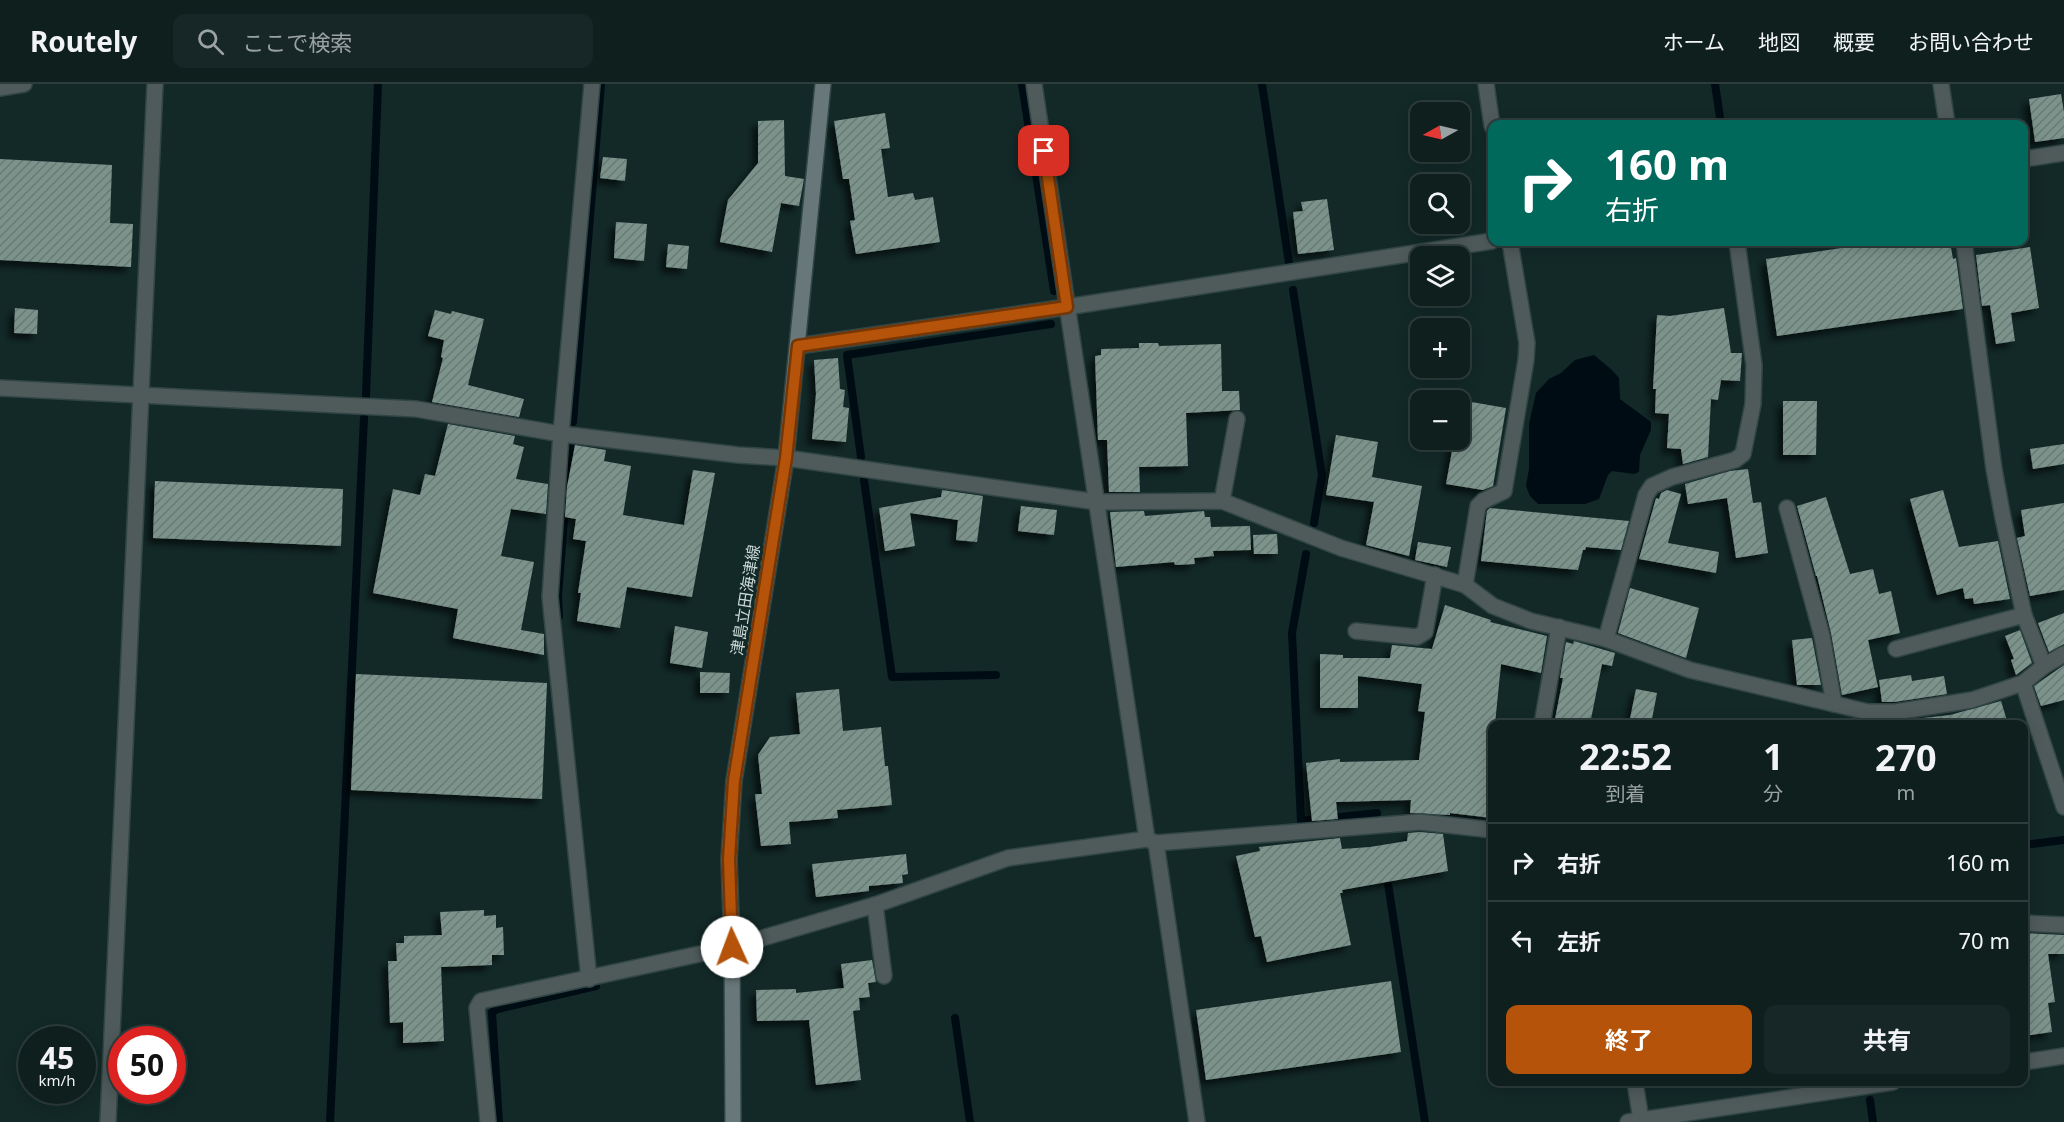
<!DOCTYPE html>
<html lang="ja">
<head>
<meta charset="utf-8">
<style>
  :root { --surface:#0e1f1e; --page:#172727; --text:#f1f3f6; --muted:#9ba2a4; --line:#2e3d3c; --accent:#b45309 }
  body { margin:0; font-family:"Noto Sans","Noto Sans JP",sans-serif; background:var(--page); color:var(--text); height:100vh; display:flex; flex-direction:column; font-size:22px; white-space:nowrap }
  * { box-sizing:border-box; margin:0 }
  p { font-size:20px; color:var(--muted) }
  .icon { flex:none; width:33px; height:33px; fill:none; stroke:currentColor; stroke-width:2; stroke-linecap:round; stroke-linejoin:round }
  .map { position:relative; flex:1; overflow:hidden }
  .details { position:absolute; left:1488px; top:636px; width:540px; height:366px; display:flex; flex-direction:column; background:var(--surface); border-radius:12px; box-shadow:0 3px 15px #0003,0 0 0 2px var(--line) }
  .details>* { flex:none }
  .guide { position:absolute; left:1488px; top:36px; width:540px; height:126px; border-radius:12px; box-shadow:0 3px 15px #0003,0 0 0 2px var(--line); background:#00695c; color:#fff; overflow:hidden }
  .needle { width:39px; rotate:262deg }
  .controls { position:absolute; left:1410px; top:18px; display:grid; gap:12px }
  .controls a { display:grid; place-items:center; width:60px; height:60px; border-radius:12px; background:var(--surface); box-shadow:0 3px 15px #0003,0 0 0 2px var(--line); font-size:30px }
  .speed { position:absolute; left:18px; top:942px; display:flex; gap:12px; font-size:30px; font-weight:700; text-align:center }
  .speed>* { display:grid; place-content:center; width:78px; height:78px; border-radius:50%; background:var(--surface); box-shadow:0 3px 15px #0003,0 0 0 2px var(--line); line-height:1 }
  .speed small { font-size:15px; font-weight:400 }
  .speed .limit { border:9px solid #d22; background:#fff; color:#111 }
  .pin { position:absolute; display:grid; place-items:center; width:51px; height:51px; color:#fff; margin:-26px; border-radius:12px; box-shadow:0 3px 9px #0006 }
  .me { position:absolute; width:66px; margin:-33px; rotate:358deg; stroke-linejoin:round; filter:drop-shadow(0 0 4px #0008) }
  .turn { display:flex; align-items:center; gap:21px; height:126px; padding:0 18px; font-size:27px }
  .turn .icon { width:78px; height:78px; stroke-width:2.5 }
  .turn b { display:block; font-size:42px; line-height:51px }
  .eta { display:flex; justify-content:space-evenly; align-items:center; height:102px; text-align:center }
  .eta b { font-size:36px; font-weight:700; line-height:42px }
  .action { display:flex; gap:12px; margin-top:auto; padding:12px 18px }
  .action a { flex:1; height:69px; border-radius:12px; background:var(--accent); color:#fff; font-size:24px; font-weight:700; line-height:69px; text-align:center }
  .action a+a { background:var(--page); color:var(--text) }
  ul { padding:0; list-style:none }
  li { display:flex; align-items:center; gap:18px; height:78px; padding:0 18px; border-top:2px solid var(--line) }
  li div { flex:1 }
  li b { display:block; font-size:22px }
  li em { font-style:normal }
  header { display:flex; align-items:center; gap:36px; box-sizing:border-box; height:84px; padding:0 30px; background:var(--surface); border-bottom:2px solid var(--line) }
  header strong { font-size:28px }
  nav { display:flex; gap:33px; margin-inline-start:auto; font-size:21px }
  .search { width:420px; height:54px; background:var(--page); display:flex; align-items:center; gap:15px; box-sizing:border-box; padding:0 21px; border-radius:12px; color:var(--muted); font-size:22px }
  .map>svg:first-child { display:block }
</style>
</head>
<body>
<header>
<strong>Routely</strong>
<div class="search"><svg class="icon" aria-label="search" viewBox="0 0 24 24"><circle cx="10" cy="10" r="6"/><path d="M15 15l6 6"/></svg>ここで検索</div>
<nav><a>ホーム</a><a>地図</a><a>概要</a><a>お問い合わせ</a></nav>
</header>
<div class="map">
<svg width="2064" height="1038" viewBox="0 0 2064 1038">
  <defs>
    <pattern id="building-hatch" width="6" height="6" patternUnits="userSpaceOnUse" patternTransform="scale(1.5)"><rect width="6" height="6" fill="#7c938b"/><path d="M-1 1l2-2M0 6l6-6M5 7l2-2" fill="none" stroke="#697a75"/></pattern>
    <filter id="shadow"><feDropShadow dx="-5.5" dy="5.5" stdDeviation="3" flood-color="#0009"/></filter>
  </defs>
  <rect width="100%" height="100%" fill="#122928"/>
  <!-- water -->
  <polygon fill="#000c14" points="1594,271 1612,286 1619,294 1620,315 1651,338 1651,346 1640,371 1639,388 1634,390 1612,387 1608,391 1599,415 1585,420 1538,420 1530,412 1526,402 1529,385 1529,340 1536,309 1549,295 1561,289 1575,276"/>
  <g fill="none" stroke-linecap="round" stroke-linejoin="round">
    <!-- stream -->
    <g stroke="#000c14" stroke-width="8">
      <polyline points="1022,0 1054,207"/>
      <polyline points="1262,0 1289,179"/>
      <polyline points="1715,0 1721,40"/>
      <polyline points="1293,206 1322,391 1314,439"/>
      <polyline points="366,312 378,0"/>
      <polyline points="573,338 601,0"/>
      <polyline points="861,373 847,271 1051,240"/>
      <polyline points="864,396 892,593 996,591"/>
      <polyline points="1306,470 1292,549 1301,737 1377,729"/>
      <polyline points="559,532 558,512 570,362"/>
      <polyline points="2024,761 2064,756"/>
      <polyline points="1386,787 1425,1038"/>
      <polyline points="955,934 970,1038"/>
      <polyline points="1870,1016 1873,1038"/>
      <polyline points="330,1038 364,334"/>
      <polyline points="499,1038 492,928 498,925 596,902 595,898"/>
    </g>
  </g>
  <!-- building -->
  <g fill="url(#building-hatch)" filter="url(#shadow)">
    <polygon points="2061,10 2064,28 2064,54 2035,58 2029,15"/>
    <polygon points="885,29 890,64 881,65 888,113 913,109 915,116 933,113 940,158 856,170 850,137 855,136 849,95 843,95 834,37"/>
    <polygon points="784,36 785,92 804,95 799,122 781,119 772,168 720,158 728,116 758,79 758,37"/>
    <polygon points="603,73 627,75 625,97 600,94"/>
    <polygon points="0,75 112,81 110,139 133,140 131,183 0,176"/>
    <polygon points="1327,115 1334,166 1298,170 1293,128 1303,127 1301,118"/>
    <polygon points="616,138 647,140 644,177 614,174"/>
    <polygon points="1883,158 1950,158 1953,175 1956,174 1963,225 1777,252 1766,175"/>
    <polygon points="668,160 689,162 687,185 666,183"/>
    <polygon points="2030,163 2039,224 2011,229 2015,257 1996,260 1990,221 1982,222 1976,171"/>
    <polygon points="15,224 38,226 37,250 14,249"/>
    <polygon points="1724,224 1731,269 1742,269 1740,297 1721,296 1718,316 1711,315 1708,373 1683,380 1681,365 1667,364 1669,330 1655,329 1656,305 1653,305 1657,231 1670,232"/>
    <polygon points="435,226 451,230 452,227 484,235 468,301 524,315 519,333 432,318 443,274 441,273 444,256 428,252"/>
    <polygon points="1139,259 1158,259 1159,262 1221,260 1222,307 1239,307 1240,326 1186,329 1188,382 1139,383 1140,408 1109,408 1107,356 1098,356 1095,272 1101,271 1101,265 1139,264"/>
    <polygon points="838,274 840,305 845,306 843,323 849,324 846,358 812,355 816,310 814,276"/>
    <polygon points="1460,316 1506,324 1493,402 1483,406 1446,400 1454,356 1460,356"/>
    <polygon points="1783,317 1817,317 1816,371 1783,371"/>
    <polygon points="448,340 515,352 513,360 524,363 516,395 548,400 546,430 511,425 501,472 534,478 521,546 544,550 544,571 453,554 458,525 373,509 393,405 420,411 425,390 435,392"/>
    <polygon points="1336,351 1378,358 1372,393 1422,402 1409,472 1366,461 1374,418 1326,411"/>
    <polygon points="2064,360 2064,380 2033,385 2030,365"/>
    <polygon points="575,361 606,366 604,377 631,382 623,431 684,441 693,386 715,389 692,513 627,503 620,544 577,537 581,509 578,509 586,457 573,455 576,435 565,433 567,403"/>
    <polygon points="1748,385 1753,419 1761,418 1768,469 1736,474 1727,414 1688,420 1685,400 1730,387"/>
    <polygon points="155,397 343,405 341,462 153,454"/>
    <polygon points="942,406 983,412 977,458 956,456 958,436 910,429 915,462 885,467 879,424 941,413"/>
    <polygon points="1667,406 1681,410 1668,459 1719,468 1716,489 1639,475 1656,414 1659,415 1661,409"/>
    <polygon points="1943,406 1959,463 1998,457 2010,515 1974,520 1973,514 1965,515 1963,504 1937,511 1910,415"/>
    <polygon points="1826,413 1850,490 1873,485 1879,510 1891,507 1900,549 1868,556 1878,603 1842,611 1831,549 1817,492 1816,492 1797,422"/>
    <polygon points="2064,419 2064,506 2030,512 2017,454 2025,452 2021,426"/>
    <polygon points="1021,422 1057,426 1054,451 1018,447"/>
    <polygon points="1490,424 1629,437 1621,466 1586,463 1585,466 1583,466 1578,486 1481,477 1487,427"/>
    <polygon points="1144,427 1145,432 1204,427 1205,433 1210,433 1211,443 1250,442 1251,466 1213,467 1214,472 1194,474 1195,480 1175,481 1174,478 1116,483 1110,428"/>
    <polygon points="1277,450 1278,470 1254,470 1253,451"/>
    <polygon points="1418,458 1451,463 1447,483 1415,476"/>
    <polygon points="1630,504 1699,524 1686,574 1618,549"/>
    <polygon points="1445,521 1491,536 1490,538 1547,552 1541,589 1501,580 1495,640 1492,640 1492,734 1450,729 1450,731 1410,729 1411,716 1336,718 1338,735 1312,737 1306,679 1340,675 1340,678 1419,676 1425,628 1418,627 1422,600 1358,592 1358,624 1320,624 1320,570 1343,571 1343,574 1390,574 1392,561 1432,565"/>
    <polygon points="2064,529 2064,560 2049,568 2038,539"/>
    <polygon points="675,542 708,548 702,584 670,579"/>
    <polygon points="2020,546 2032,579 2016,591 2011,576 2014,575 2005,552"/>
    <polygon points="1812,554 1821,601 1797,601 1792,556"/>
    <polygon points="1574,557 1615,569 1612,582 1602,580 1590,640 1554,640 1563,594 1560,594 1566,558 1573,560"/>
    <polygon points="2064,581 2064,616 2041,622 2034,602"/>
    <polygon points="700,588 730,589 729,609 700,609"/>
    <polygon points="356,590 547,599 542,715 351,706"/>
    <polygon points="1911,591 1912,597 1944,592 1947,610 1894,618 1882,618 1879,596"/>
    <polygon points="839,605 843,647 881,643 885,682 888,682 892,721 837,726 838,734 789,738 791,760 761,762 755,710 762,710 758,671 770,653 800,650 796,609"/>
    <polygon points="1636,605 1657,609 1651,640 1629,640"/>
    <polygon points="2001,617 2008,640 1906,640 1905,636 1950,631"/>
    <polygon points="1420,748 1443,750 1448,787 1342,806 1343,809 1340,809 1351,861 1267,878 1261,852 1255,853 1236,772 1260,767 1259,763 1340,754 1342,765 1370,763 1407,757 1408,749"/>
    <polygon points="906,770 908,790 902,791 903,799 869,802 869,807 816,813 812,780"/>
    <polygon points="484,826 484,832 496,831 496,844 503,843 504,871 492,871 492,881 441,883 444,957 403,959 403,938 390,939 388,877 397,877 396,859 404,859 404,852 442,851 440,828"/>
    <polygon points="2024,849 2064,851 2064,870 2048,870 2055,918 2048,919 2052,948 2024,952"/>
    <polygon points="872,876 876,898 868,899 870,913 859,914 860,926 853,927 861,996 816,1001 809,936 757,937 756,906 796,905 796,909 844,904 841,880"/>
    <polygon points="1391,897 1401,968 1206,996 1196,926"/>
  </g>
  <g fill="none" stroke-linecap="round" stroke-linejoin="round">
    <!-- service casing -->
    <g stroke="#304544" stroke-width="18">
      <g id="service">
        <polyline points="1222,417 1237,335"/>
        <polyline points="1787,424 1822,552 1834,620"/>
        <polyline points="1356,547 1417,553 1425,548 1435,491"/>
        <polyline points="1896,565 2024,531"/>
        <polyline points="875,821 884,892"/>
      </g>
    </g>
    <!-- minor casing -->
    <g stroke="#304544" stroke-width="18">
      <g id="minor">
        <polyline points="1034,0 1147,755"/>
        <polyline points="1486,0 1492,42"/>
        <polyline points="1941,0 1947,40"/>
        <polyline points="0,4 24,0"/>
        <polyline points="2024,75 2064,69"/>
        <polyline points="1964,158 1994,385 2003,434 2024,531 2044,582"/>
        <polyline points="798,262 1067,223 1492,157"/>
        <polyline points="0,304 416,325 561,350 738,371 786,374 1097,418 1222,417 1341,464 1465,501 1493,522 1531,537 1606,555 1690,586 1868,628 1895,628 1972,616 2023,599 2044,582 2064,570"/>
        <polyline points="1465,501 1478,422 1483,417 1504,407 1526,276 1527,259 1510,158"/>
        <polyline points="1606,555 1646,411 1652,402 1672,393 1735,376 1743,370 1753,320 1754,281 1737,158"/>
        <polyline points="2023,599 2064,723"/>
        <polyline points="1542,640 1559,543"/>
        <polyline points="1156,759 1420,738 1492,746"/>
        <polyline points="2024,839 2064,841"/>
        <polyline points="589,895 550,513 561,350 592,0"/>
        <polyline points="2024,978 2064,972"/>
        <polyline points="1635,998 1641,1036"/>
        <polyline points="108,1038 155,0"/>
        <polyline points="488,1038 477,924 481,917 732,863 875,821 1008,774 1147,755 1156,759 1197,1038"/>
        <polyline points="1628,1038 1893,998"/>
      </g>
    </g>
    <!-- secondary casing -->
    <g stroke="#304544" stroke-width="18">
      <polyline id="secondary" points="733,1038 732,863 729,775 734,697 786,374 823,0"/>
    </g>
    <!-- service -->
    <use href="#service" stroke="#4f5a5b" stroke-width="15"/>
    <!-- minor -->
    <use href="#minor" stroke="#4f5a5b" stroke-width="15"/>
    <!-- secondary -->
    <use href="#secondary" stroke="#67777a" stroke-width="15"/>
  </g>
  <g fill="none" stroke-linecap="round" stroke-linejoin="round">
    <!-- route casing -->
    <g stroke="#753606" stroke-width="15">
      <polyline id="route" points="732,863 729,775 734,697 786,374 798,262 1067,223 1044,67"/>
    </g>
    <!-- route -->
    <use href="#route" stroke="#b45309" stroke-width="10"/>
  </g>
  <g text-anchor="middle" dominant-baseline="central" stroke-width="6" stroke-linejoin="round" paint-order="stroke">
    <!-- street labels -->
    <g font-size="16" fill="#ccdad8" stroke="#122928">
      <text transform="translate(745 516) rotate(-81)">津島立田海津線</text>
    </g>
  </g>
</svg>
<div class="controls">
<a><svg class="needle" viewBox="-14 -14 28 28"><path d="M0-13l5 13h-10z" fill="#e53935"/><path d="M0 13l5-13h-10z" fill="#9ba2a4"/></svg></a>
<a><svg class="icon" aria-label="search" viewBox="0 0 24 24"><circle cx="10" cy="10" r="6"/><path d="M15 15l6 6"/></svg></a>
<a><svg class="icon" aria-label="layers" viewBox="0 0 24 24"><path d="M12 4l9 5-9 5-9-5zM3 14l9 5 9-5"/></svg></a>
<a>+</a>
<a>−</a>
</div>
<div class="speed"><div>45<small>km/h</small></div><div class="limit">50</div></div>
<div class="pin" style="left:1044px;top:67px;background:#d93025"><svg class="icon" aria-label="arrive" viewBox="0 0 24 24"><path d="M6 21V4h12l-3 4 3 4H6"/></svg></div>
<svg class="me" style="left:732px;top:863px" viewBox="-20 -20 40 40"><circle r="19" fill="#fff"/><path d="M0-13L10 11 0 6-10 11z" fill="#b45309"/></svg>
<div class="guide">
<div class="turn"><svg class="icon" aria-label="right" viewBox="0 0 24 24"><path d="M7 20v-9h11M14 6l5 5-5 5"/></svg><div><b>160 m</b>右折</div></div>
</div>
<section class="details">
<div class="eta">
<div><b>22:52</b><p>到着</p></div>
<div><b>1</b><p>分</p></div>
<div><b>270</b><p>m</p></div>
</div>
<ul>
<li><svg class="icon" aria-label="right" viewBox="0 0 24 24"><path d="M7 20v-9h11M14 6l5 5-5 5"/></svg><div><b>右折</b></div><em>160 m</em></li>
<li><svg class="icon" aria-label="left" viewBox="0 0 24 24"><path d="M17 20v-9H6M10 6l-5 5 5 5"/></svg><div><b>左折</b></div><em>70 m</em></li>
</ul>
<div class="action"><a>終了</a><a>共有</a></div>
</section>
</div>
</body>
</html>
